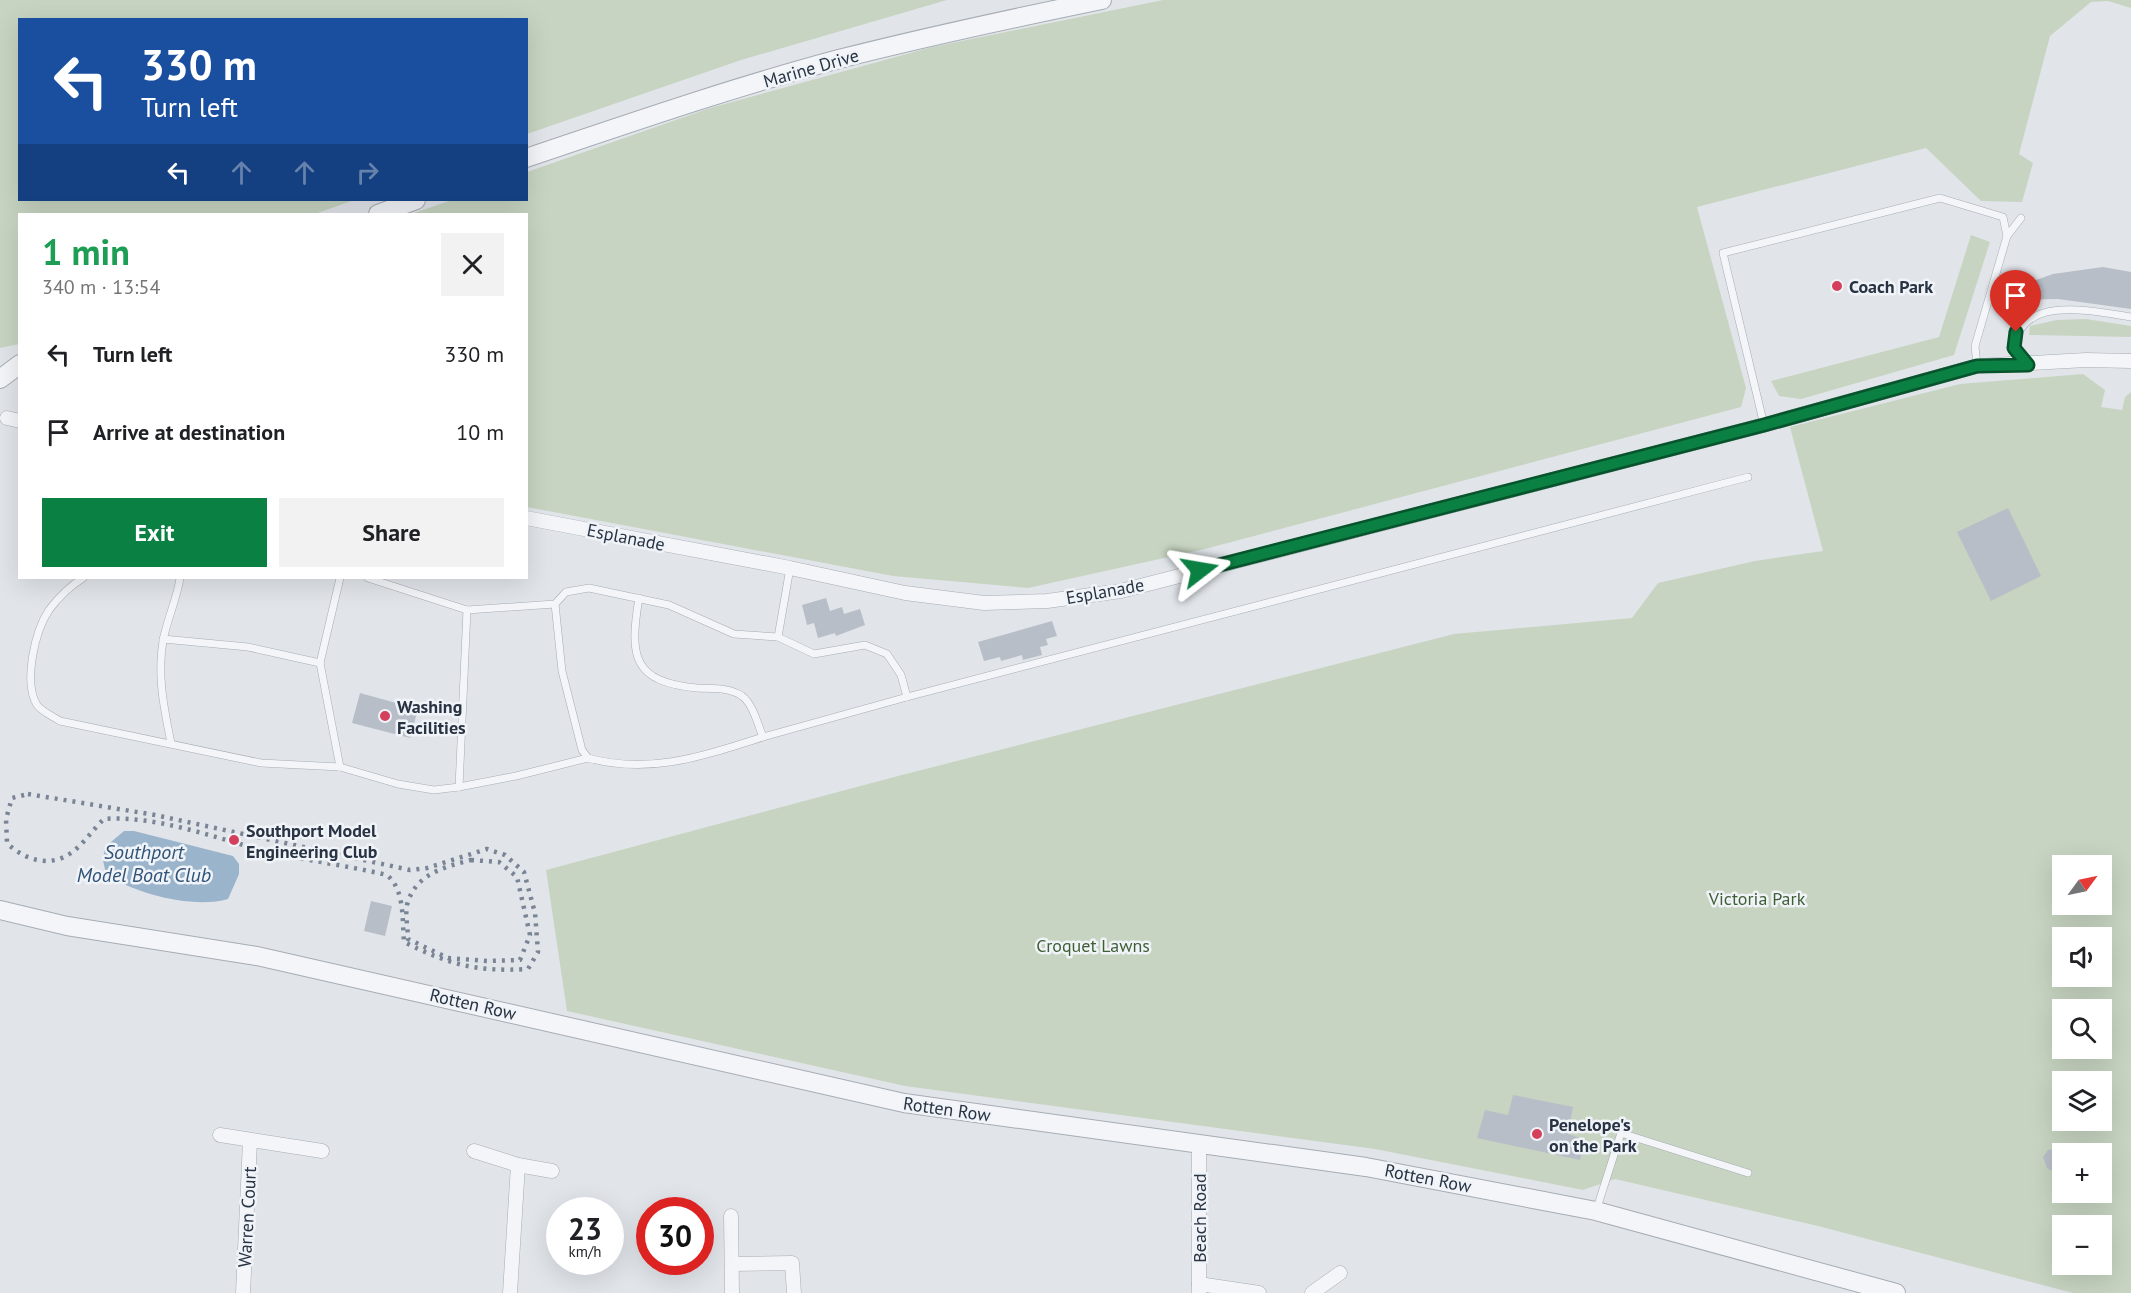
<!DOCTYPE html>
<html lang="en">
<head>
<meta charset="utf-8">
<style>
  :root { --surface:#fff; --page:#f2f2f2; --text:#202124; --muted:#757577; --accent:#0b8043 }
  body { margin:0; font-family:"PT Sans",sans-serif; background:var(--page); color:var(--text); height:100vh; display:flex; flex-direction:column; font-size:22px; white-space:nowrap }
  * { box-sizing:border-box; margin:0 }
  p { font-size:20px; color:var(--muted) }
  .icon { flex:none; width:33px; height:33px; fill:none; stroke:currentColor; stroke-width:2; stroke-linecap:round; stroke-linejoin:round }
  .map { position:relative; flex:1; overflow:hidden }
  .side { position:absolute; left:18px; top:213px; width:510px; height:366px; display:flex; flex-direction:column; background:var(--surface); border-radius:0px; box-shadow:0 6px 24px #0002 }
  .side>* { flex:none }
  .guide { position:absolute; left:18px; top:18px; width:510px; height:183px; border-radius:0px; box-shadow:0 6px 24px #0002; background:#1a4fa0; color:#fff; overflow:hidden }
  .needle { width:39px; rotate:57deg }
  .buttons { position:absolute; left:2052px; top:855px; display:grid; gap:12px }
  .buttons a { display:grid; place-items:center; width:60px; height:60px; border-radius:0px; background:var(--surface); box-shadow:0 6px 24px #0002; font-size:30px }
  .speed { position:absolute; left:546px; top:1197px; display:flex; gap:12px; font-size:30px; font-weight:700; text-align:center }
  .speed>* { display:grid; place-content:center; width:78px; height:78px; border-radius:50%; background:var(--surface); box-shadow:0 6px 24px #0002; line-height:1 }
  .speed small { font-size:15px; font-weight:400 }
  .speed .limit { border:9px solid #d22; background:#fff; color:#111 }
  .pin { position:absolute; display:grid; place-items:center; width:51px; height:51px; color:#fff; margin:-62px -26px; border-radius:50% 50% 50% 0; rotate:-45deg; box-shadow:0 0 6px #0007 }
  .pin .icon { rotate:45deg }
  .me { position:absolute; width:66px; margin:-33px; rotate:76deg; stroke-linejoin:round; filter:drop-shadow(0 0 4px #0008) }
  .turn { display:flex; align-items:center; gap:21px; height:126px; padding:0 24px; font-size:27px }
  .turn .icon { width:78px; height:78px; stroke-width:2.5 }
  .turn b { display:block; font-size:42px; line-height:51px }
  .lanes { display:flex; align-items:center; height:57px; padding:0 24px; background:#0003; justify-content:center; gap:30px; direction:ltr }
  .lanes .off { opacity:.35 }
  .round { display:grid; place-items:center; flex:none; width:63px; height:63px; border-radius:0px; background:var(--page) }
  .summary { display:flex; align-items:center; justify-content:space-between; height:102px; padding:0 24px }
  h1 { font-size:36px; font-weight:700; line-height:45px; color:#1e9e55 }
  .action { display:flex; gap:12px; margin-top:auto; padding:12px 24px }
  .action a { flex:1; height:69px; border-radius:0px; background:var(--accent); color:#fff; font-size:24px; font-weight:700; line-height:69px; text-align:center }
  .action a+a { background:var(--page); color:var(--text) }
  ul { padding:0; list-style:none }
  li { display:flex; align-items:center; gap:18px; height:78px; padding:0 24px }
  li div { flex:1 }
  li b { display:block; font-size:22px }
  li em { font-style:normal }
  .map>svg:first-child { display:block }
</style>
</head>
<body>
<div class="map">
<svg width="2131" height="1293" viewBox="0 0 2131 1293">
  <rect width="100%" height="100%" fill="#e1e5ea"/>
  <!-- green -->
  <g fill="#c7d4c1" fill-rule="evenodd">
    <polygon points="0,0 947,0 741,60 527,134 526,20 20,20 20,200 354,200 315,214 20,214 19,344 0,348"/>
    <polygon points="1163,0 2131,0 2131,8 2108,1 2091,2 2050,36 2019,154 2033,163 2022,202 1981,201 1926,148 1697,207 1746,388 1741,407 1205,549 1028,588 893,576 527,507 526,214 411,214 452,200 526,200 527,172 710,108 932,47"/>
    <polygon points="1971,235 1990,242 1954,355 1801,399 1779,396 1771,381 1939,337"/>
    <polygon points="2086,319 2131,326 2131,337 2029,335 2030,326 2057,320"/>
    <path d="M2083,374L2105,390L2101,407L2122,410L2125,397L2131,392V1293H2073L1818,1226L1615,1179L1583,1190L1375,1149L905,1086L567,1011L546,870L898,776L1454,634L1632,618L1658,583L1755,561L1823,551L1790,427L1960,384ZM2062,866H2102V904H2062ZM2062,938H2102V976H2062ZM2062,1010H2102V1048H2062ZM2062,1082H2102V1120H2062ZM2062,1154H2102V1192H2062ZM2062,1226H2102V1264H2062Z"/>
  </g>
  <!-- water -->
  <path fill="#9ab4cc" d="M124,831H134L233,856L239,864V874L228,899C194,909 135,894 106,874L103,860L105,847Z"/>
  <!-- building -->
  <g fill="#b7bec8">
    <polygon points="2103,267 2131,272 2131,309 2058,299 2006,300 2028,283 2053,274"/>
    <polygon points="2008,508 2041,576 1991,601 1957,532"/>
    <polygon points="826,598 830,611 842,607 844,614 860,609 865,625 836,636 835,633 818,638 814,623 807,625 802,605"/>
    <polygon points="1052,621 1057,636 1046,639 1048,645 1040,647 1042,655 1023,660 1022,655 1001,661 1000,657 984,661 978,642"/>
    <polygon points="360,693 418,709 410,738 352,723"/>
    <polygon points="371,901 392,906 385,936 364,931"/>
    <polygon points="1513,1095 1573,1107 1568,1134 1586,1140 1580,1160 1477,1138 1485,1110 1508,1115"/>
    <polygon points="2056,1148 2062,1150 2062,1171 2054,1172 2047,1168 2043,1157 2048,1150"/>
  </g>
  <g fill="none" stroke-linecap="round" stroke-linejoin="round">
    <!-- service casing -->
    <g stroke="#a6acb5" stroke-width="8">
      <g id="service">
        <path d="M2026,363L2014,348C2021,294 2092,311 2131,317"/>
        <polyline points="1977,366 1975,346 2007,236 2021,218"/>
        <polyline points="1764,425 1723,253 1940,198 2003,217 2007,236"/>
        <path d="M83,578C70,586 58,598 49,610C35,631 23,682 37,705C41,711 54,717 60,721L261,763L340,767L398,784L434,790L459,787L467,610"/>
        <polyline points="368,578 467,610 555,604 566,592 589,588 669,605 734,634 778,637 814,654 865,645 887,654 901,675 907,697"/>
        <path d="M555,604L562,671L582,750L588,758C650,775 703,756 763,737C758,725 753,704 742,696C729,687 711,689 697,688C633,682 629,657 639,598"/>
        <polyline points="778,637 790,568"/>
        <polyline points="163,639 248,647 320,663"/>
        <polyline points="763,737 907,697 1748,477"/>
        <path d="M171,743C164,708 157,676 163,641C167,619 177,599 180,578"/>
        <polyline points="340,767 320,663 340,578"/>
        <polyline points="459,787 516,776 588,758"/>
        <polyline points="1596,1211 1621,1133 1748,1173"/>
      </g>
    </g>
    <!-- minor casing -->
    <g stroke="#a6acb5" stroke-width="15">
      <g id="minor">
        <polyline points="7,418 20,421"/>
        <polyline points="526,518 790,568 905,593 984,603 1047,601 1121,591 1764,425 1977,366 2086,360 2131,361"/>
        <polyline points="220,1135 322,1151"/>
        <polyline points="1199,1144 1199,1293"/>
        <polyline points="474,1151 518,1165 552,1171"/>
        <polyline points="731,1216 732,1293"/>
        <polyline points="732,1264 792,1263 794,1293"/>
        <polyline points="1199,1284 1259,1293"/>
        <polyline points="243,1293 250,1141"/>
        <polyline points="510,1293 518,1165"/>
        <polyline points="1312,1293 1340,1273"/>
      </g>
    </g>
    <!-- tertiary casing -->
    <g stroke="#a6acb5" stroke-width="20">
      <g id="tertiary">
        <path d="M526,158C630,123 734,87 839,59C926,37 1014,18 1102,0"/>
        <polyline points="378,214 416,200"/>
        <polyline points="0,379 20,364"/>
        <polyline points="0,910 67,926 257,956 904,1103 1366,1167 1596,1211 1896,1293"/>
      </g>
    </g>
    <!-- service -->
    <use href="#service" stroke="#f4f5f8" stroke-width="7"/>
    <!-- minor -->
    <use href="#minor" stroke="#f4f5f8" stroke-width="14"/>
    <!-- tertiary -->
    <use href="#tertiary" stroke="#f4f5f8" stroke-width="18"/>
    <!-- rail -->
    <g stroke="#798494" stroke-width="4.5" stroke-dasharray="3 6" stroke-linecap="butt">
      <path d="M28,794L155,815L410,870L427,868L487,849L505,855L524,872L535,913L538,952L528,969C477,972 450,965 404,942C402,919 405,890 387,875C345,865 302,860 261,850C213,837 154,815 104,819C93,829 84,844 71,853C50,868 24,860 7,843L6,819L12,798Z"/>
      <path d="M471,860L499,862L517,877L530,935L520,960L487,961L448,958L408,939C408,929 405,915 407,905C415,874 444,867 471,860Z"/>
    </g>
  </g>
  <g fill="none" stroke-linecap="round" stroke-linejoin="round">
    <!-- route casing -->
    <g stroke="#07532c" stroke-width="15">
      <polyline id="route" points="1200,570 1764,425 1977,366 2028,365 2014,348 2016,332"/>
    </g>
    <!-- route -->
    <use href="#route" stroke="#0b8043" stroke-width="10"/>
  </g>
  <!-- markers -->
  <g fill="#d4405b" stroke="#f0f3f7" stroke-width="2">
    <circle cx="1837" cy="286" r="6"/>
    <circle cx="385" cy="716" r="6"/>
    <circle cx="234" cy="840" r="6"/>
    <circle cx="1537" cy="1134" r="6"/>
  </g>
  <g text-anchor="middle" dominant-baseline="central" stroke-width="5" stroke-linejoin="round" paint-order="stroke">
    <!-- street labels -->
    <g font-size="18" fill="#283343" stroke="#f0f3f7">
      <text transform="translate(811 68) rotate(-16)">Marine Drive</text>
      <text transform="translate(626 537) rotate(11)">Esplanade</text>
      <text transform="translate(1105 591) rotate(-10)">Esplanade</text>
      <text transform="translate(473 1004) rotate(13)">Rotten Row</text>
      <text transform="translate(947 1109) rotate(8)">Rotten Row</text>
      <text transform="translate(1428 1178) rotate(11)">Rotten Row</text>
      <text transform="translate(247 1217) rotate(-87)">Warren Court</text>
      <text transform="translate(1199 1218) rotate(-90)">Beach Road</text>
    </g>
    <!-- poi labels -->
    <g font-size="18" font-weight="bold" fill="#283343" stroke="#f0f3f7" text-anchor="start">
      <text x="1849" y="286">Coach Park</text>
      <text x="397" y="706">Washing<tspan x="397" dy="21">Facilities</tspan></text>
      <text x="246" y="830">Southport Model<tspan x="246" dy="21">Engineering Club</tspan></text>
      <text x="1549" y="1124">Penelope's<tspan x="1549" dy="21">on the Park</tspan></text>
    </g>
    <!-- park labels -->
    <g font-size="18" fill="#3e5f35" stroke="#f0f3f7">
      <text x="1757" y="898">Victoria Park</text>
      <text x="1093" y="945">Croquet Lawns</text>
    </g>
    <!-- water labels -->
    <g font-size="20" font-style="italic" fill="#305378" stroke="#f0f3f7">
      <text x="144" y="852">Southport<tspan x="144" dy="23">Model Boat Club</tspan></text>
    </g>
  </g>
</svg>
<div class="buttons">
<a><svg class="needle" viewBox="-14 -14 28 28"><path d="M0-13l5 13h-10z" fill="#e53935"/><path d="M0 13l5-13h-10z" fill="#757577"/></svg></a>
<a><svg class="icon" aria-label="sound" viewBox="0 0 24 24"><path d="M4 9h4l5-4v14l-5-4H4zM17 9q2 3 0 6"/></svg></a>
<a><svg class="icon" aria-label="search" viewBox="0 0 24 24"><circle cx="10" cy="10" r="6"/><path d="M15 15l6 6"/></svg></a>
<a><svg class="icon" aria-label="layers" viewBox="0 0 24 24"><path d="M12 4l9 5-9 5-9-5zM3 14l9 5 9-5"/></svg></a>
<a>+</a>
<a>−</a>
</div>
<div class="speed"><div>23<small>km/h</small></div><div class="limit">30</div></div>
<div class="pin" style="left:2016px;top:332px;background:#d93025"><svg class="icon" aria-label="arrive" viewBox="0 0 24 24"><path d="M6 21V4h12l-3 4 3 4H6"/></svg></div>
<svg class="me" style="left:1200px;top:570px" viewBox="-20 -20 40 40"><path d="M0-17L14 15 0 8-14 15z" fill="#0b8043" stroke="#fff" stroke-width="4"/></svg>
<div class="guide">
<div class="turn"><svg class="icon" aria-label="left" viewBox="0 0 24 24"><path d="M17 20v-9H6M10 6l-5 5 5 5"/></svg><div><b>330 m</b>Turn left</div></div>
<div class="lanes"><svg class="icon" aria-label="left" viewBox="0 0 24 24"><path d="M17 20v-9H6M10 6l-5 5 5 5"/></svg><svg class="icon off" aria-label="ahead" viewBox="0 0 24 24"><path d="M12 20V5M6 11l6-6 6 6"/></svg><svg class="icon off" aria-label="ahead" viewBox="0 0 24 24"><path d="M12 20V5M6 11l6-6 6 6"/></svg><svg class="icon off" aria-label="right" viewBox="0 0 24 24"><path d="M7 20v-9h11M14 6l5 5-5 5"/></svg></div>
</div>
<section class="side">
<div class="summary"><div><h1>1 min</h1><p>340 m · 13:54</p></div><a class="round"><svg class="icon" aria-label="close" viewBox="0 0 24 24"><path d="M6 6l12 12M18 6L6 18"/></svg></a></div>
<ul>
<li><svg class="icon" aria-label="left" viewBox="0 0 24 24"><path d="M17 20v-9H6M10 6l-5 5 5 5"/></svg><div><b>Turn left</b></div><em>330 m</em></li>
<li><svg class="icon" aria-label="arrive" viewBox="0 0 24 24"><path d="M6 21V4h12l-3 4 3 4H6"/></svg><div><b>Arrive at destination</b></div><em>10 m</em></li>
</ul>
<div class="action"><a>Exit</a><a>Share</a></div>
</section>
</div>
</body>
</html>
